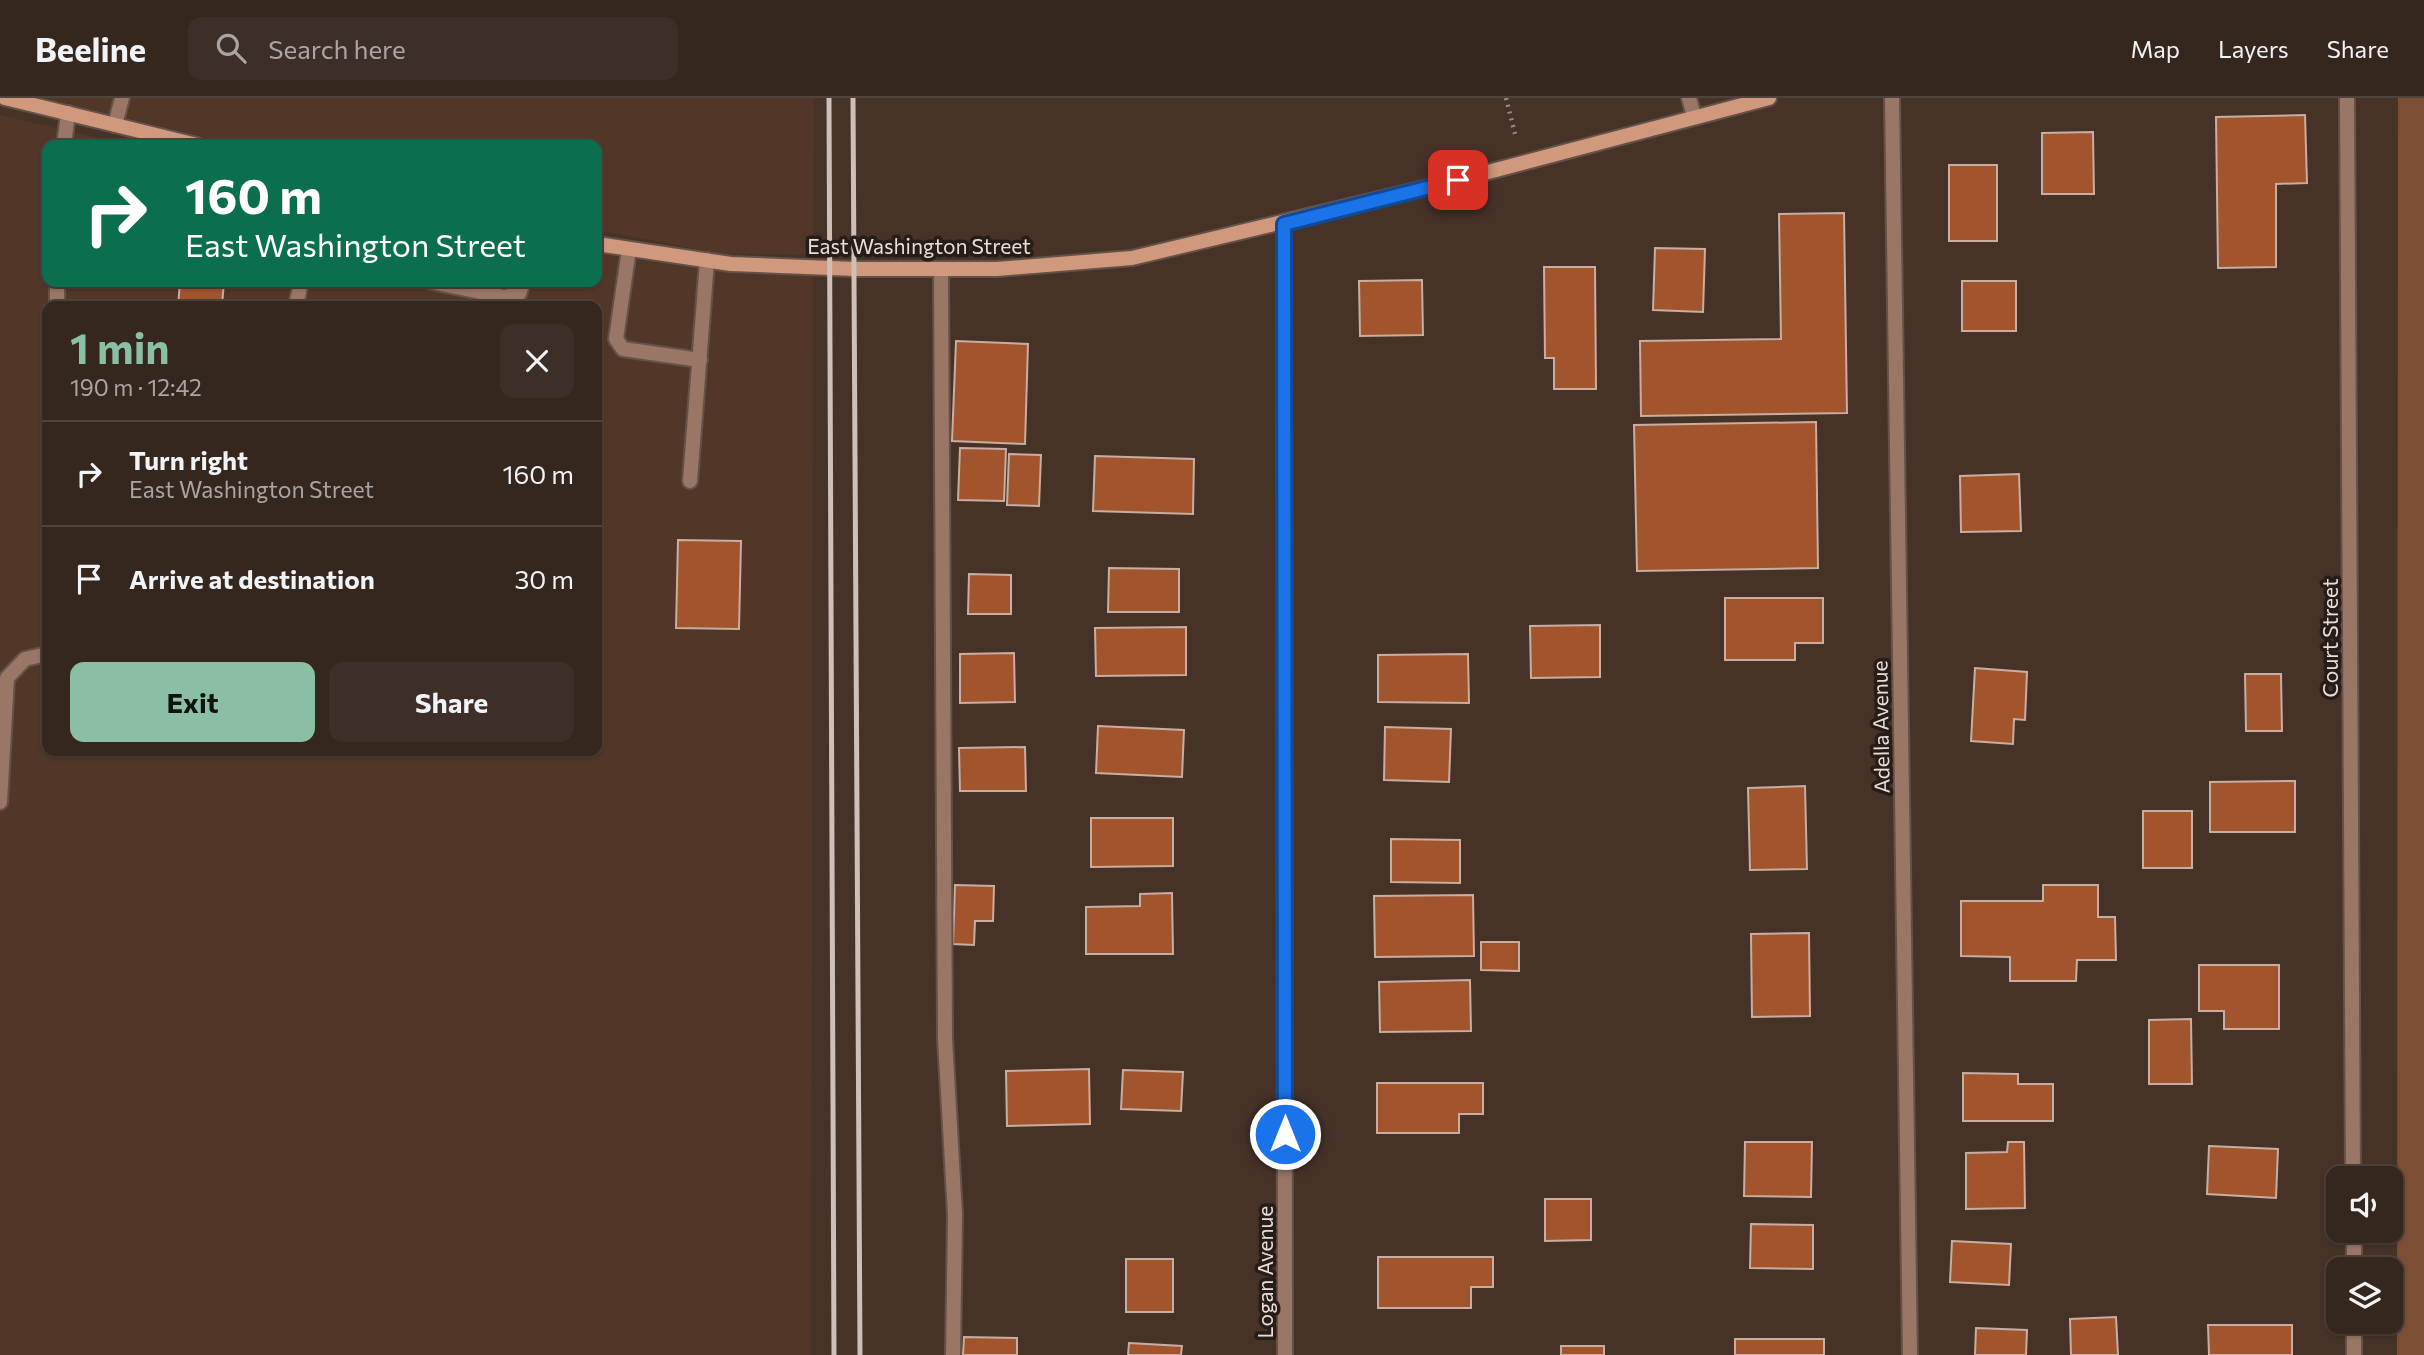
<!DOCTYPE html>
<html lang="en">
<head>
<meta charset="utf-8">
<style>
  :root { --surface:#35261e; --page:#3d2e27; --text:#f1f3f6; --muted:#aaa5a4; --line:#4f433c; --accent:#8abfa5 }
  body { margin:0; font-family:Commissioner,sans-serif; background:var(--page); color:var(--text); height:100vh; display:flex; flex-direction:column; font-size:26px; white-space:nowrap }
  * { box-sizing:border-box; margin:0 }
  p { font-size:23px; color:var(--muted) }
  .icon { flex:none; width:38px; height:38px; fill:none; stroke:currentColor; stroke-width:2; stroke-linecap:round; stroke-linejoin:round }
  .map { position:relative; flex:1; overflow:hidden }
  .sheet { position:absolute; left:42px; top:203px; width:560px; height:455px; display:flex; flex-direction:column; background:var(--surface); border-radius:14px; box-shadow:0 2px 5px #0004,0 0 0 2px var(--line) }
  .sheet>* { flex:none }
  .hud { position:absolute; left:42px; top:42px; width:560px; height:147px; border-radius:14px; box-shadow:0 2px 5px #0004,0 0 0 2px var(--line); background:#0b6e4f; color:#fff; overflow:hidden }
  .fabs { position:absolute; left:2326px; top:1068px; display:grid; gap:14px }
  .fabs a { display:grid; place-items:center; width:77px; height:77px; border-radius:14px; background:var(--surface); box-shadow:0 2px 5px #0004,0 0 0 2px var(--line); font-size:35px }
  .pin { position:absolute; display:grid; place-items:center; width:60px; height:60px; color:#fff; margin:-30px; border-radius:14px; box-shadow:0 4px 10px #0006 }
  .me { position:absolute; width:77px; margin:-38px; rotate:0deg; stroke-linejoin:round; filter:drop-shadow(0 0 5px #0008) }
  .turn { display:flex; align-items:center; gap:24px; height:147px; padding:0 28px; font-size:32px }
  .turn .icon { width:91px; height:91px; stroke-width:2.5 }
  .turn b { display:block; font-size:49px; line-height:60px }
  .round { display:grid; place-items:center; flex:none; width:74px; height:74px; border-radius:14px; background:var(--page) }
  .headline { display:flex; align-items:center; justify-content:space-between; height:119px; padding:0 28px }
  h1 { font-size:42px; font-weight:700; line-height:52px; color:var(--accent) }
  .button { display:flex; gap:14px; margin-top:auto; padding:14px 28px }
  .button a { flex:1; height:80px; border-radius:14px; background:var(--accent); color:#111; font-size:28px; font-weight:700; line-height:80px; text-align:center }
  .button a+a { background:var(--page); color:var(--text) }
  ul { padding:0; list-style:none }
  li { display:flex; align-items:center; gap:21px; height:105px; padding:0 28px; border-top:2px solid var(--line) }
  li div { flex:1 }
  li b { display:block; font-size:26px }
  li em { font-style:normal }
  header { display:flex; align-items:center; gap:42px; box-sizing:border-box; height:98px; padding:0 35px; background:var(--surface); border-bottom:2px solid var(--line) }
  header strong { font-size:33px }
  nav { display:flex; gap:38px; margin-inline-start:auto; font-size:24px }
  .search { width:490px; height:63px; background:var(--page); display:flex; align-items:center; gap:18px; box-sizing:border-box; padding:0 24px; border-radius:14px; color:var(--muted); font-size:26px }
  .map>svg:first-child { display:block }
</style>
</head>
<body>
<header>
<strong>Beeline</strong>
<div class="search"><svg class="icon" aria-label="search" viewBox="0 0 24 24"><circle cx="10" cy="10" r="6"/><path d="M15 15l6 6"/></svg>Search here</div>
<nav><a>Map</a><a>Layers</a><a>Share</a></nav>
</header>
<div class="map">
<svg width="2424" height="1257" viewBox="0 0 2424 1257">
  <rect width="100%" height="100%" fill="#473228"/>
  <!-- built -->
  <g fill="#523729" fill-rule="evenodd">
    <polygon points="44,0 814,0 813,157 723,156 597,132 597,47 237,47"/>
    <path d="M0,17L129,47H47V184H597V156L715,173L813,178L811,1257H0ZM47,208H597V653H47Z"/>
  </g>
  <!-- green -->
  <polygon fill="#7d4e36" points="2398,0 2424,0 2424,1257 2397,1257"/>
  <!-- building -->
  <g fill="#a2552d" stroke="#c8ada1" stroke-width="2">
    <polygon points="2305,17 2307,85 2276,86 2276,169 2218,170 2216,19"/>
    <polygon points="2093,34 2094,96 2042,96 2042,35"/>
    <rect x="1949" y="67" width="48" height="76"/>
    <polygon points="1844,115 1847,315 1641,318 1640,243 1781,241 1779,116"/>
    <polygon points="1655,150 1705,151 1703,214 1653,212"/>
    <polygon points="1544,169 1595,169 1596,291 1554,291 1554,260 1545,260"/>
    <polygon points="1422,182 1423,237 1360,238 1359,183"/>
    <rect x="1962" y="183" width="54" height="50"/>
    <polygon points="180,184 224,184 222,207 231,208 178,208"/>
    <polygon points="956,243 1028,246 1025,346 952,343"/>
    <polygon points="1816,324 1818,470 1637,473 1634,327"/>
    <polygon points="960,350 1006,351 1004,403 958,402"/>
    <polygon points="1009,356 1041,357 1039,408 1007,407"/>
    <polygon points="1095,358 1194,361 1193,416 1093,413"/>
    <polygon points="2019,376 2021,433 1961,434 1960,378"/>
    <polygon points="678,442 741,443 739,531 676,530"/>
    <polygon points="1109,470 1179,471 1179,514 1108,514"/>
    <polygon points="969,476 1011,477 1011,516 968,516"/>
    <polygon points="1725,500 1823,500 1823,545 1795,545 1795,562 1725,562"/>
    <polygon points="1600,527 1600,579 1531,580 1530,528"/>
    <polygon points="1186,529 1186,577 1096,578 1095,530"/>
    <polygon points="1014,555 1015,604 960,605 960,556"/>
    <polygon points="1468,556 1469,605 1378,604 1378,557"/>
    <polygon points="1975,570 2027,574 2025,622 2014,621 2013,646 1971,643"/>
    <polygon points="2245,576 2281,576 2282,633 2246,633"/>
    <polygon points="1098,628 1184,632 1182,679 1096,675"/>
    <polygon points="1385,629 1451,631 1449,684 1384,682"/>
    <polygon points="1025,649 1026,693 960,693 959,650"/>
    <polygon points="2295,683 2295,734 2210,734 2210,684"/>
    <polygon points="1805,688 1807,771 1750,772 1748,690"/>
    <rect x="2143" y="713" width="49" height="57"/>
    <polygon points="1091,720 1173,720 1173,768 1091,769"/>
    <polygon points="1391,741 1460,742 1460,785 1391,784"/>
    <polygon points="955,787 994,788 993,823 975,823 974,847 953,846"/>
    <polygon points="2043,787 2098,787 2098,819 2115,819 2116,862 2077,862 2076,883 2010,883 2010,859 1961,858 1961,803 2043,803"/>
    <polygon points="1172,795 1173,856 1086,856 1086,809 1140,808 1140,796"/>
    <polygon points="1473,797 1474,858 1375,859 1374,798"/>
    <polygon points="1809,835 1810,918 1752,919 1751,836"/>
    <polygon points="1481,844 1519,844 1519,873 1481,872"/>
    <polygon points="2199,867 2279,867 2279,931 2224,931 2224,913 2199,913"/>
    <polygon points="1470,882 1471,933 1380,934 1379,884"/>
    <polygon points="2191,921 2192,986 2149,986 2149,922"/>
    <polygon points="1089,971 1090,1026 1007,1028 1006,973"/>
    <polygon points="1123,972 1183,974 1181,1013 1121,1011"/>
    <polygon points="1963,975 2018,976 2018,986 2053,986 2053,1023 1963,1023"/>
    <polygon points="1377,985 1483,985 1483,1016 1459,1016 1459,1035 1377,1035"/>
    <polygon points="1745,1044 1812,1044 1811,1099 1744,1098"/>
    <polygon points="2008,1044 2024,1044 2025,1110 1966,1111 1966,1055 2007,1054"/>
    <polygon points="2209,1048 2278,1051 2276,1100 2207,1096"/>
    <polygon points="1545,1101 1591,1101 1591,1142 1545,1143"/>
    <polygon points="1751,1126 1813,1127 1813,1171 1750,1170"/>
    <polygon points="1952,1143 2011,1146 2009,1187 1950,1184"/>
    <polygon points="1378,1159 1493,1159 1493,1189 1471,1189 1471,1210 1378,1210"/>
    <rect x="1126" y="1161" width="47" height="53"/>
    <polygon points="2116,1219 2118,1257 2071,1257 2070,1221"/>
    <polygon points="2208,1227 2292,1227 2292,1257 2209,1257"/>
    <polygon points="1976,1230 2027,1232 2026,1257 1975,1257"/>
    <polygon points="964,1239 1017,1240 1017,1257 963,1257"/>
    <rect x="1735" y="1241" width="89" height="16"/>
    <polygon points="1129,1245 1182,1248 1181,1257 1128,1257"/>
    <rect x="1561" y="1248" width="43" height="9"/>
  </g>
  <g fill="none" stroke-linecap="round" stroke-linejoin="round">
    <!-- lane casing -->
    <g stroke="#645147" stroke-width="18">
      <g id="lane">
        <polyline points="1689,0 1694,18"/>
        <polyline points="115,27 122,0"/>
        <polyline points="64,47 68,15"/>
        <polyline points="629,151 616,241 623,251 700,262"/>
        <polyline points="941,172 945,941 955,1117 953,1257"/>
        <polyline points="57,184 57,208"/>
        <polyline points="432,184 504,199 519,196 523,184"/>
        <polyline points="296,208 301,184"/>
        <polyline points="690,383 707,162"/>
        <polyline points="0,704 7,580 25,561 47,556"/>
      </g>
    </g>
    <!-- street casing -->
    <g stroke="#645147" stroke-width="18">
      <g id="street">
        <polyline points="1892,0 1910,1257"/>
        <polyline points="2347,0 2353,1080"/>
        <polyline points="1284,126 1285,1257"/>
        <polyline points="2354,1132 2354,1171"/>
        <polyline points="2354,1223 2354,1257"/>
      </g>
    </g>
    <!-- secondary casing -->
    <g stroke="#645147" stroke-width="18">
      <g id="secondary">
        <polyline points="5,0 197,47"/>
        <polyline points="597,146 731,166 855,171 997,171 1132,160 1458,82 1769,0"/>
      </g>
    </g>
    <!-- path -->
    <polyline stroke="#998880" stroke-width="4.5" stroke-dasharray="2 5" stroke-linecap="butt" points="1506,0 1516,40"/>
    <!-- lane -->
    <use href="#lane" stroke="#997665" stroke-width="14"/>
    <!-- street -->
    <use href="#street" stroke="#997665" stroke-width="14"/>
    <!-- secondary -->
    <use href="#secondary" stroke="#d0987d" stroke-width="14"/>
    <!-- rail -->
    <g stroke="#cebfb8" stroke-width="5">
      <polyline points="829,0 834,1257"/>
      <polyline points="853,0 860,1257"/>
    </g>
  </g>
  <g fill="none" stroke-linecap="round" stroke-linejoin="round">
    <!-- route casing -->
    <g stroke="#114b97" stroke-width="18">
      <polyline id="route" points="1285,1036 1284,126 1458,82"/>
    </g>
    <!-- route -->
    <use href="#route" stroke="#1a73e8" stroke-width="12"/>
  </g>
  <g text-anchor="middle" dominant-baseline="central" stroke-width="7" stroke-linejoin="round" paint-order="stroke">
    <!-- street labels -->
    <g font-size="21" fill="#eadcd6" stroke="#261d18">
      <text x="919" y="147">East Washington Street</text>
      <text transform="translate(2329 540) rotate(-90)">Court Street</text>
      <text transform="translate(1880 629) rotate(-91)">Adella Avenue</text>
      <text transform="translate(1264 1174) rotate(-90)">Logan Avenue</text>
    </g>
  </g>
</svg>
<div class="fabs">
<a><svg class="icon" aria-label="sound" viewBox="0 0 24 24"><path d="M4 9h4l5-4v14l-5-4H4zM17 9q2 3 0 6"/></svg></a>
<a><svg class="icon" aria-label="layers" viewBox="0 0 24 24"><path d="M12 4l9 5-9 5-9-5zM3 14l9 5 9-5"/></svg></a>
</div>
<div class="pin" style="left:1458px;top:82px;background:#d93025"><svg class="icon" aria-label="arrive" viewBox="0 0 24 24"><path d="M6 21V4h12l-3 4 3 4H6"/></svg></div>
<svg class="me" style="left:1285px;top:1036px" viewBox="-20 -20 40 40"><circle r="17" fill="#1a73e8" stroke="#fff" stroke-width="3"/><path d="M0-11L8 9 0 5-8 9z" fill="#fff"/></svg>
<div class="hud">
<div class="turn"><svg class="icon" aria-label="right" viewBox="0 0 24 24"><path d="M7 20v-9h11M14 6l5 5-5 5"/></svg><div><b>160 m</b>East Washington Street</div></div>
</div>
<section class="sheet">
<div class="headline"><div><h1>1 min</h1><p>190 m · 12:42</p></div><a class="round"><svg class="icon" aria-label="close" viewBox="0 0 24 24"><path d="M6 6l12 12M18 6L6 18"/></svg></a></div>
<ul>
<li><svg class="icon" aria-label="right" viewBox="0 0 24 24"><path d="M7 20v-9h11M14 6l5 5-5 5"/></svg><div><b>Turn right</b><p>East Washington Street</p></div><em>160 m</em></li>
<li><svg class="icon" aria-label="arrive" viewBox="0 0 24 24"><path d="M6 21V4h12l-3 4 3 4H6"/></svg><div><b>Arrive at destination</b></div><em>30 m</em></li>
</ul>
<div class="button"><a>Exit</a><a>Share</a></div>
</section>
</div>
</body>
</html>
